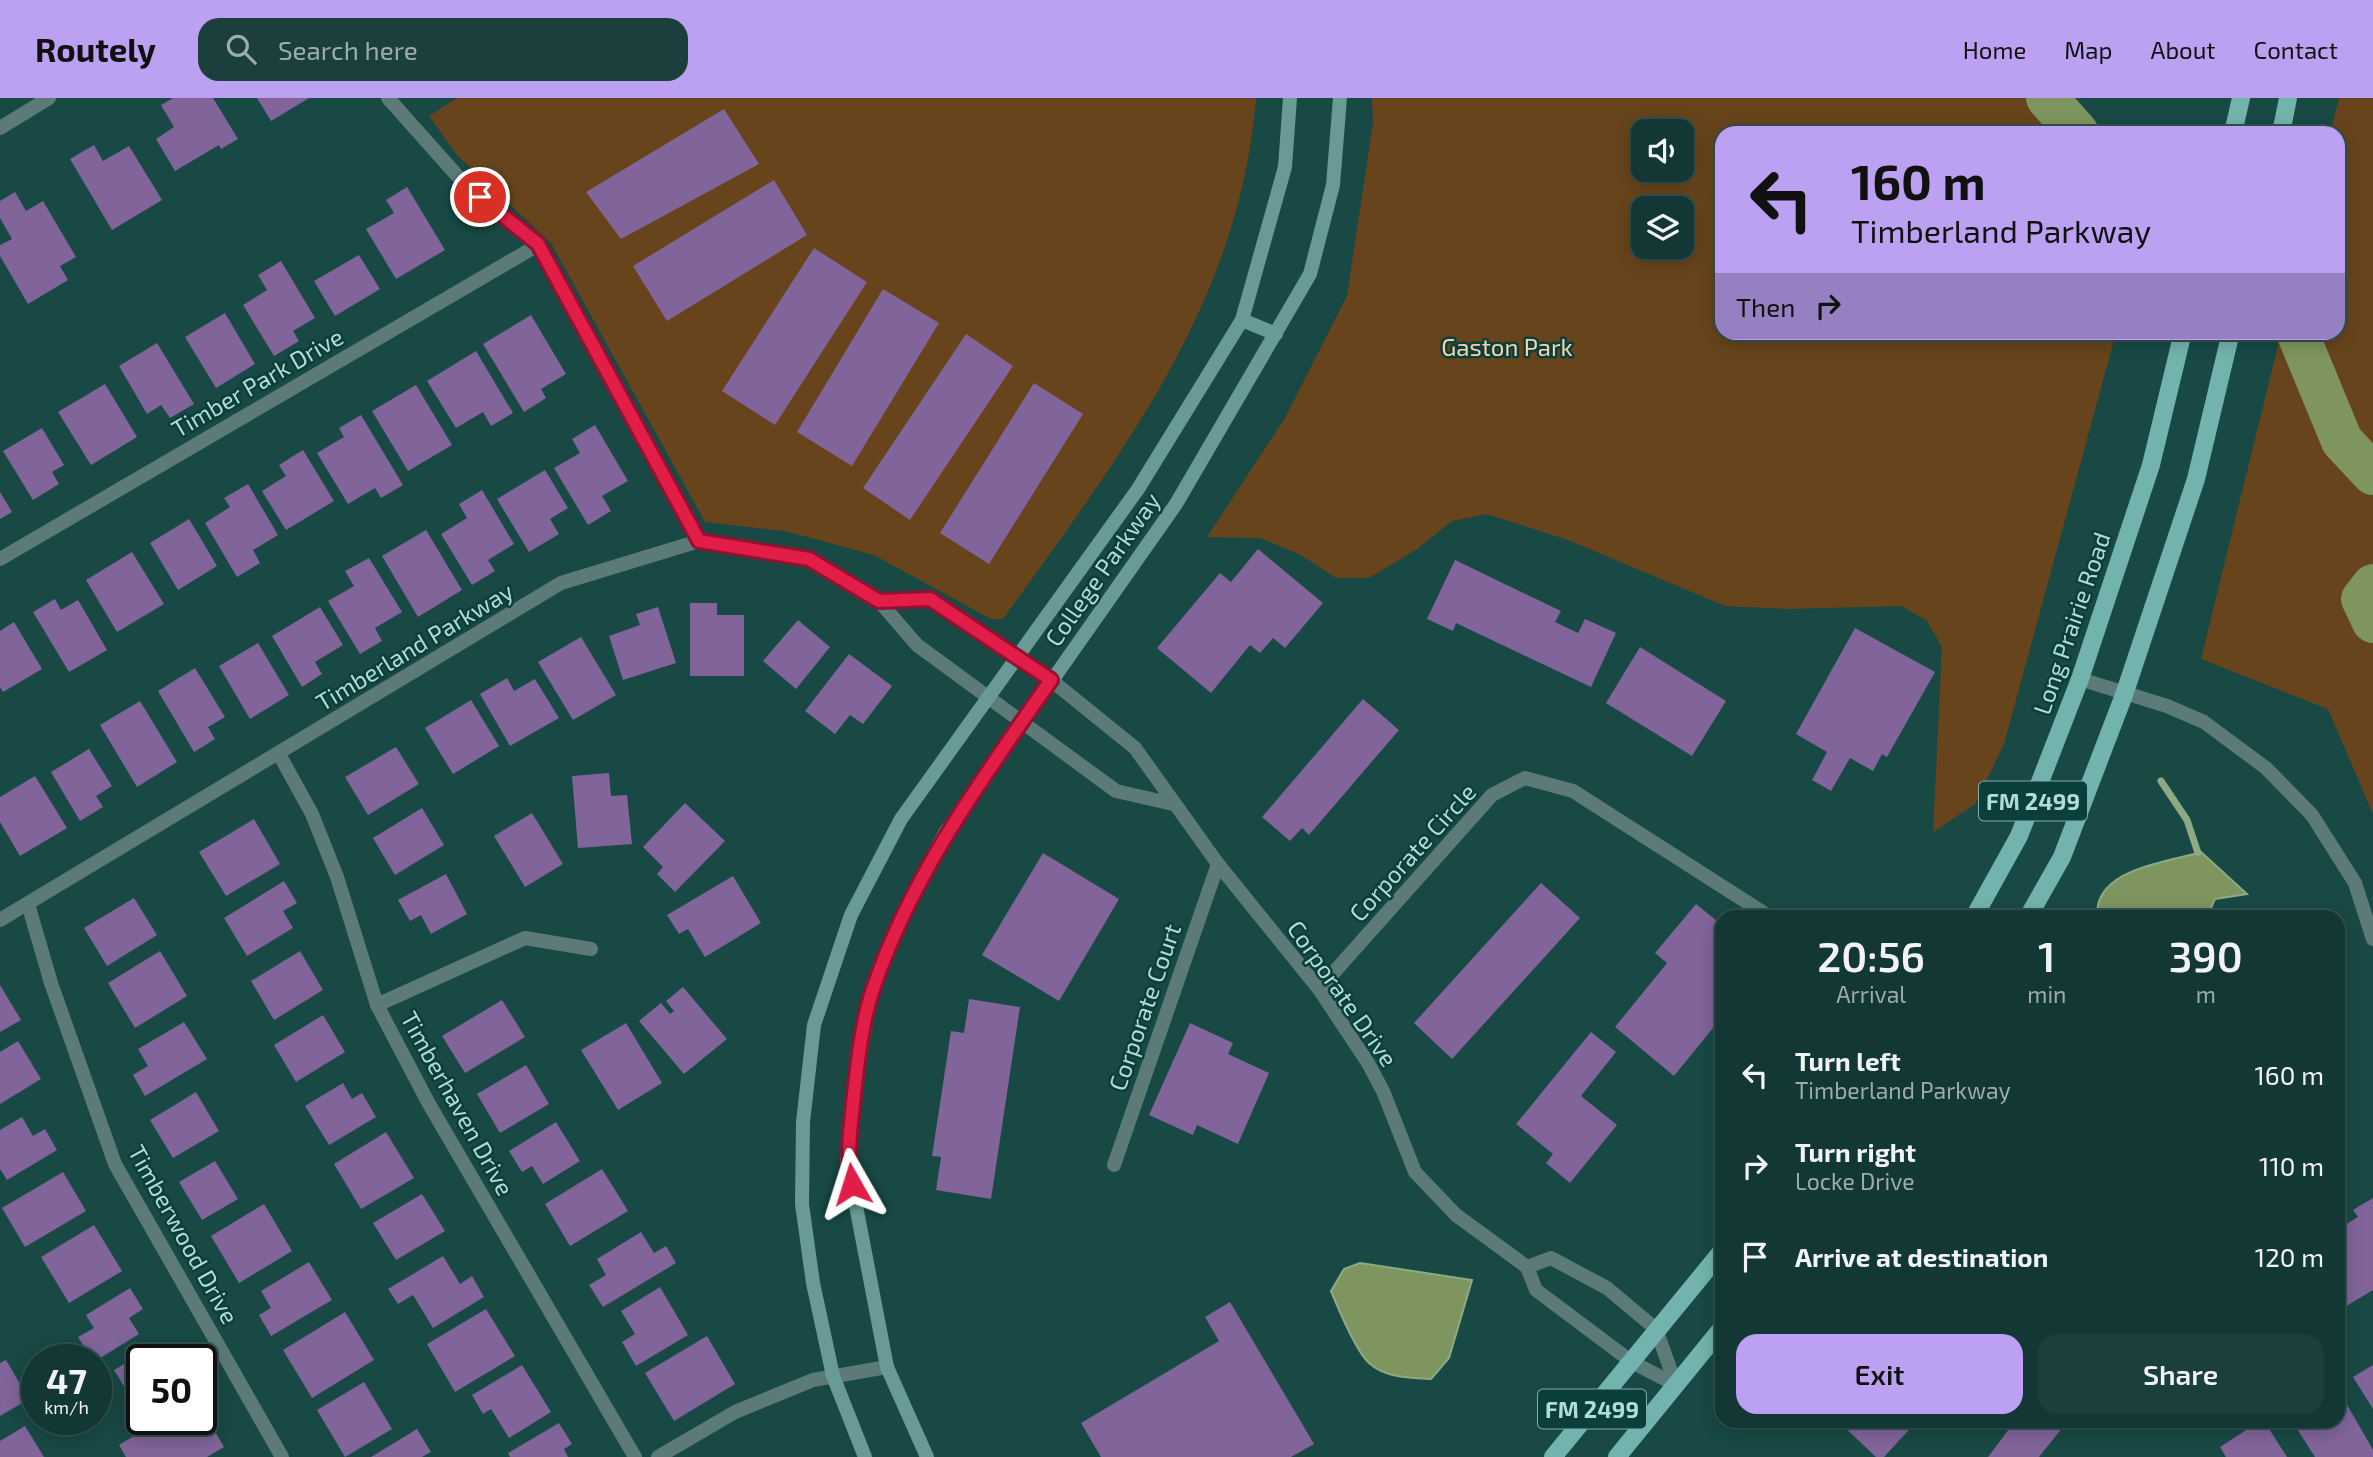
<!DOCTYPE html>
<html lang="en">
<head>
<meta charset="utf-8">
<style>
  :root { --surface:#123734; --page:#1b3f3c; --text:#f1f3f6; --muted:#9cacac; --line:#31514f; --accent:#bca0f2 }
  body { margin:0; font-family:"Exo 2",sans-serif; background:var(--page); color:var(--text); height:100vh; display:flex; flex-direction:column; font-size:26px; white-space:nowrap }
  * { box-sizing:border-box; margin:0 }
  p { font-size:23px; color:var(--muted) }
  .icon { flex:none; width:38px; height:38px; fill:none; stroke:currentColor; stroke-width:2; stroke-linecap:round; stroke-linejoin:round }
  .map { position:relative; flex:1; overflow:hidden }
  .panel { position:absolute; left:1715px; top:812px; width:630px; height:518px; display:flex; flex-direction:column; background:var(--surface); border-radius:21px; box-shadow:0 4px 18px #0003,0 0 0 2px var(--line) }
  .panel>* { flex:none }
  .top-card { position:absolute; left:1715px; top:28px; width:630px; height:214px; border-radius:21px; box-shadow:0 4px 18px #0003,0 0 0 2px var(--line); background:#bca0f2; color:#111; overflow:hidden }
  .tools { position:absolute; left:1631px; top:21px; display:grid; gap:14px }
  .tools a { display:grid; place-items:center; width:63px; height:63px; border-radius:14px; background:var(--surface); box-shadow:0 4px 18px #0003,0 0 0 2px var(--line); font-size:35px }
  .speed { position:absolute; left:21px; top:1246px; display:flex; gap:14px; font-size:35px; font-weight:700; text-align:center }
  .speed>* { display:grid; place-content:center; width:91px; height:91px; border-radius:50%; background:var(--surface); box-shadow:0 4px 18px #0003,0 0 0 2px var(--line); line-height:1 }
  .speed small { font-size:18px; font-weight:400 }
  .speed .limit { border:4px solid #111; border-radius:10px; background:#fff; color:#111 }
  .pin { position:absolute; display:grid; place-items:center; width:60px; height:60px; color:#fff; margin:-30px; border:4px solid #fff; border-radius:50%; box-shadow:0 2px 7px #0007 }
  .me { position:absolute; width:77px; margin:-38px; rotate:354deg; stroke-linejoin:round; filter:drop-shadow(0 0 5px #0008) }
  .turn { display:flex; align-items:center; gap:24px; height:147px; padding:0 21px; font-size:32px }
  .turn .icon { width:91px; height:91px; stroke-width:2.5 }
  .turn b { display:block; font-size:49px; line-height:60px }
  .then { display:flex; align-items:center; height:66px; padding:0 21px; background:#0003; gap:14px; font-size:26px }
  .eta { display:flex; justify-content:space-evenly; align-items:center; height:119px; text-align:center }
  .eta b { font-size:42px; font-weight:600; line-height:49px }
  .button { display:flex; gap:14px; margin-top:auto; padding:14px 21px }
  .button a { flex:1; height:80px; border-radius:21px; background:var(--accent); color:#111; font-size:28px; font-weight:600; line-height:80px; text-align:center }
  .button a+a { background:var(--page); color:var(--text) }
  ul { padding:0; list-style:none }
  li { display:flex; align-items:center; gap:21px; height:91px; padding:0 21px }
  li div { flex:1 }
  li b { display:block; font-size:26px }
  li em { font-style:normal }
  header { display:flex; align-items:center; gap:42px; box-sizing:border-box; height:98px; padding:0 35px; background:var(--accent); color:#111 }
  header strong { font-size:33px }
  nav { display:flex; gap:38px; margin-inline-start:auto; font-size:24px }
  .search { width:490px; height:63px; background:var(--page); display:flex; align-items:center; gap:18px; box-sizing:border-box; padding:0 24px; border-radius:21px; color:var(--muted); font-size:26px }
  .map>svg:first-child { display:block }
</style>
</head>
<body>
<header>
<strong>Routely</strong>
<div class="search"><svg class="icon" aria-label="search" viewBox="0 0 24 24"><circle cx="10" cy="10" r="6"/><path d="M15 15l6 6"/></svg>Search here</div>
<nav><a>Home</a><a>Map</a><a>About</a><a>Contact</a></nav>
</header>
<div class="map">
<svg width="2373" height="1359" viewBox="0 0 2373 1359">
  <rect width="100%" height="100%" fill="#184945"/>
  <!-- green -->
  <g fill="#67441b" fill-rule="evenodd">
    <path d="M457,0H1256C1240,206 1119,359 1003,521H991L874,457L785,433L705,424L551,145L458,58L429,18Z"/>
    <path d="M1372,0H2069L2092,35H1722V234L2116,235L2004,646L1975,706L1933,734L1942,549L1926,522L1901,508L1786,511L1725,508L1568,442L1487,416L1452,423L1417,451L1369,480H1336L1299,456L1260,440L1207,439L1285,320L1347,198L1373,25ZM1643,33H1682V72H1643ZM1643,110H1682V149H1643Z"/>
    <polygon points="2339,0 2373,0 2373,716 2328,611 2201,561 2281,235 2338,234 2338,35 2330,35"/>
  </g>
  <!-- water -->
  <g fill="#7e955f" stroke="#8eaa83" stroke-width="2">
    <path d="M2201,754L2247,796L2215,801L2207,819H2097C2094,771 2165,765 2201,754Z"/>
    <path d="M1360,1165L1472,1182L1449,1260L1431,1281C1412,1280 1385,1280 1369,1265C1357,1254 1338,1210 1331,1193L1344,1171Z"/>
  </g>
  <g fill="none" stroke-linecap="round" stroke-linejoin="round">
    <!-- stream -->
    <polyline stroke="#8eaa83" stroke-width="7" points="2161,683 2187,722 2198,755"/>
    <!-- river -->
    <g stroke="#7e955f" stroke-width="42">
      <polyline points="2047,0 2078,35"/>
      <polyline points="2297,234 2342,343 2373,376"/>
      <polyline points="2373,487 2362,501 2373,524"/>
    </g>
  </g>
  <!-- building -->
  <g fill="#80649a">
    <polygon points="173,0 213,0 238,41 221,51 219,47 175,73 156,41 174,29 161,7"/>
    <polygon points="257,0 309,0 271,23"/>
    <polygon points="724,11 759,66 621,141 586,94"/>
    <polygon points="94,47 103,63 129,48 162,102 112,132 70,61"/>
    <polygon points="774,82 807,137 667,223 633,168"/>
    <polygon points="407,89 445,152 396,181 366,131 394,115 386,102"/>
    <polygon points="15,94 26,113 43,103 76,159 60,168 68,182 28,206 0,158 0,147 12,141 0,120 0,103"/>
    <polygon points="814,150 867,184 775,327 722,293"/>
    <polygon points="359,157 380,191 335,218 314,183"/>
    <polygon points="281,163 315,220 293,233 299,243 274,258 243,207 267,192 258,177"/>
    <polygon points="883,191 939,225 852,368 797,334"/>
    <polygon points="225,215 255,266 216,290 185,239"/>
    <polygon points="531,217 566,276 541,291 546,300 524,314 483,246"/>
    <polygon points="966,236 1013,268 910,422 863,390"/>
    <polygon points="157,245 194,306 170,320 161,307 147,316 119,268"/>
    <polygon points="476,253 513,315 491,328 483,314 456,330 427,283"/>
    <polygon points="1034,285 1083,316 989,466 940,435"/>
    <polygon points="105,286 137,339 91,367 58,314"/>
    <polygon points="416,287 452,347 408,373 372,313"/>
    <polygon points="361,317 403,387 381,400 375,390 348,406 317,355 344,339 339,330"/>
    <polygon points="595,327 628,383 602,398 611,413 588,427 554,370 580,355 572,341"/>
    <polygon points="42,330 64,367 52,374 59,386 33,402 3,353"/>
    <polygon points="303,352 334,403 286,432 262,393 286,378 279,367"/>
    <polygon points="545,372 568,410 550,421 559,436 529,454 497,401"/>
    <polygon points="248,386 278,437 253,452 260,465 237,479 205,425 230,409 224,400"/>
    <polygon points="482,392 514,446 488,462 495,473 472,487 441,436 467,420 459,406"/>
    <polygon points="0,394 12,414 0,421"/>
    <polygon points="189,421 217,468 178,492 150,445"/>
    <polygon points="426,432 462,492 418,519 382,458"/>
    <polygon points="1258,451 1323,505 1285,550 1273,540 1260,555 1250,547 1211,595 1157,550 1220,475 1231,484"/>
    <polygon points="132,454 164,506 117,534 86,482"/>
    <polygon points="369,460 402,514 375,530 382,543 360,556 328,503 354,488 345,473"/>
    <polygon points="1455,462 1561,513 1555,524 1578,535 1585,521 1616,535 1591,589 1456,525 1453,533 1427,521"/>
    <polygon points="55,501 61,512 78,502 107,552 69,574 33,514"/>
    <polygon points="690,505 717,505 717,517 744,517 744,578 690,578"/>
    <polygon points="320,509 343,547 315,564 322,576 302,589 272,538"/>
    <polygon points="658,509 676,565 623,582 609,538 640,527 636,516"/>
    <polygon points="798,522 830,549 796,591 763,563"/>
    <polygon points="14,524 42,571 3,594 0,589 0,533"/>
    <polygon points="1855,530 1935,574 1887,659 1882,656 1873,673 1850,660 1831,693 1812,682 1827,654 1796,636"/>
    <polygon points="581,539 616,597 573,622 538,564"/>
    <polygon points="258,545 289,597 250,621 219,568"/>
    <polygon points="1640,549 1726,603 1692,658 1606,605"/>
    <polygon points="849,556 892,588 863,626 850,617 835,636 805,613"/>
    <polygon points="195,570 225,619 208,629 215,641 194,654 158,593"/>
    <polygon points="507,580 514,593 535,581 559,620 510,648 480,596"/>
    <polygon points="1363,601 1399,632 1309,737 1302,730 1290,743 1262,719"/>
    <polygon points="471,602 499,648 453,676 425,630"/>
    <polygon points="140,603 177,664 137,689 100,627"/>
    <polygon points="396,649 419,686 368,717 345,679"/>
    <polygon points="89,651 112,688 96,698 103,709 80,723 51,674"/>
    <polygon points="609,675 611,698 627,697 632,746 578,750 572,678"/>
    <polygon points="35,678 67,730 20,758 0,724 0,699"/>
    <polygon points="685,705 725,743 675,794 657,776 663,769 643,749"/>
    <polygon points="422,710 444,747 395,777 373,740"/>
    <polygon points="532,715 563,766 525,789 494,738"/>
    <polygon points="254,721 280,766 226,798 199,754"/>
    <polygon points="1043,755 1119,801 1059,903 982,857"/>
    <polygon points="446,776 467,816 431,836 421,817 410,823 398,802"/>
    <polygon points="733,778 761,825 705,859 688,831 679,836 667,817"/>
    <polygon points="284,783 297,805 283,813 293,830 247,858 224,820"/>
    <polygon points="1541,785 1580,820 1452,961 1414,925"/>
    <polygon points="134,800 157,837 107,868 84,830"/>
    <polygon points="1696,806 1722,827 1722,919 1674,978 1615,929 1667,865 1655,855"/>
    <polygon points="160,853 187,898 135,930 108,885"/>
    <polygon points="300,853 323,892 274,922 251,883"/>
    <polygon points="0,887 21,922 0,934"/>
    <polygon points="683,889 727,941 684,976 639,923 661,905 670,916 674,913 666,903"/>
    <polygon points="969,901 1020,909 991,1101 936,1092 941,1059 932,1058 951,933 964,935"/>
    <polygon points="502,902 525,939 465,975 442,938"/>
    <polygon points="323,917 345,954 296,984 274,947"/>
    <polygon points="184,924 207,961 145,998 133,977 148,968 138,951"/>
    <polygon points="626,925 662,985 618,1012 581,952"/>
    <polygon points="1190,925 1233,945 1228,956 1269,975 1238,1046 1197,1027 1193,1037 1149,1017"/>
    <polygon points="1591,934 1616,954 1581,998 1617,1027 1570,1085 1546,1065 1553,1056 1516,1026"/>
    <polygon points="18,943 41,981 0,1006 0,954"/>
    <polygon points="526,967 549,1006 500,1035 477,996"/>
    <polygon points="343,985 352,1001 362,995 376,1019 329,1047 305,1008"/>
    <polygon points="196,994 219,1033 173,1060 150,1022"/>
    <polygon points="22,1019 33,1038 45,1031 57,1052 7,1082 0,1071 0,1032"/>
    <polygon points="556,1024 580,1063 543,1086 532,1068 522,1074 509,1053"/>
    <polygon points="386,1034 414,1080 361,1111 334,1066"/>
    <polygon points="215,1063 238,1101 202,1122 179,1084"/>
    <polygon points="602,1071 628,1113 570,1148 545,1106"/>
    <polygon points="63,1074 86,1113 25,1149 2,1110"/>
    <polygon points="422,1096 445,1133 396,1162 373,1125"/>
    <polygon points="2373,1100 2373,1192 2338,1213 2338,1144 2344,1141 2338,1131 2358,1119 2353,1112"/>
    <polygon points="264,1106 292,1153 239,1185 211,1138"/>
    <polygon points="94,1127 122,1173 69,1205 41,1159"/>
    <polygon points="641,1134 654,1155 666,1148 676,1165 603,1209 589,1187 606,1177 597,1161"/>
    <polygon points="443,1158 460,1186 472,1178 484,1199 433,1230 413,1197 398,1206 388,1191"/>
    <polygon points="309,1164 332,1202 271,1238 259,1217 271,1210 261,1193"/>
    <polygon points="660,1189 688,1237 636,1268 622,1244 635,1236 621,1213"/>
    <polygon points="130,1190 143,1211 129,1220 139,1236 97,1262 92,1262 78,1239 94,1230 86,1217"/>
    <polygon points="1230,1204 1314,1346 1291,1359 1101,1359 1081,1325 1219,1243 1205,1219"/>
    <polygon points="486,1211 515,1258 455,1294 427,1246"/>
    <polygon points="345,1214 374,1262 312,1300 283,1252"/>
    <polygon points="707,1238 735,1286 674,1323 645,1275"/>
    <polygon points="161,1244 172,1262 142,1262 142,1318 114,1272"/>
    <polygon points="6,1262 29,1301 0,1318 0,1265"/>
    <polygon points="522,1267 551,1314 509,1340 491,1311 483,1316 472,1297"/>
    <polygon points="2373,1267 2373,1311 2353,1279"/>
    <polygon points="364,1284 392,1331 345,1359 317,1312"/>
    <polygon points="2338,1291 2373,1352 2373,1359 2315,1359 2292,1323 2338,1323"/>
    <polygon points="201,1310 224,1349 207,1359 126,1359 119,1347 162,1321 201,1321"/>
    <polygon points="1842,1323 1917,1323 1884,1359 1876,1359 1840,1325"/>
    <polygon points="2015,1323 2053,1323 2062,1330 2039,1359 1988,1359"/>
    <polygon points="2260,1323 2264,1323 2287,1359 2226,1359 2220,1349"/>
    <polygon points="559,1325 572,1346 564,1351 568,1359 510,1359 508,1355"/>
    <polygon points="25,1328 44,1359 0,1359 0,1343"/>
    <polygon points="417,1331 431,1354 422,1359 371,1359"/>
  </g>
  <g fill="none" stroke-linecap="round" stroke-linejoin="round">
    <!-- street -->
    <g stroke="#5c7b78" stroke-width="14">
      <polyline points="388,0 461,82 538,147 699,443"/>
      <polyline points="0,30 49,0"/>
      <polyline points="0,461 538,147"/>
      <polyline points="879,503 930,501 1051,582 1135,650 1218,766 1319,891 1368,965 1383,993 1415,1074 1456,1117 1527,1169 1536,1192 1632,1264 1676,1287"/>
      <polyline points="2080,581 2167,608 2204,624 2266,670 2312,717 2355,785 2373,841"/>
      <polyline points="279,656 312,716 337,779 377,907 429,1006 635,1359"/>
      <polyline points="28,806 51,885 115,1066 282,1359"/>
      <polyline points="0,822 561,485 699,443 809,461 879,503 917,547 1116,693 1173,706"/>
      <polyline points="1319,891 1492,697 1525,680 1573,693 1770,819"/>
      <polyline points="377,907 525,840 591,851"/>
      <polyline points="1114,1067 1218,766"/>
      <polyline points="1527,1169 1551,1160 1607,1190 1656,1231 1676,1287"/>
      <polyline points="658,1359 735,1314 813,1282 887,1269"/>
    </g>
    <!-- secondary -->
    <g stroke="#699b96" stroke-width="14">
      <polyline points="1242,222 1276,236"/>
      <polyline points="865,1359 833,1278 813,1185 802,1106 803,1024 814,927 851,817 901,721 1138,391 1242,222 1285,69 1290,0"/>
      <polyline points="927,1359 887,1269 847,1061 858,967 872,893 905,810 945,735 1176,406 1310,176 1333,87 1340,0"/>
    </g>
    <!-- primary -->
    <g stroke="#72b4ad" stroke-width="18">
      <polyline points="2233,35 2241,0"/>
      <polyline points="2281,35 2288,0"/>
      <polyline points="1974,819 2019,738 2080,581 2151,367 2183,234"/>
      <polyline points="2028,819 2062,759 2124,597 2196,381 2231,234"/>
      <polyline points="1553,1359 1722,1153"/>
      <polyline points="1617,1359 1722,1230"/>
    </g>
  </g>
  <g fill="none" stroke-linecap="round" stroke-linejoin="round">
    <!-- route casing -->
    <g stroke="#92132f" stroke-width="18">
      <path id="route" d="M480,99L538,146L699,443L809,461L879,503L930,501L1051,582C982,681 912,776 873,891C862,923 858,962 854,996C851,1027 846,1055 852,1086"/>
    </g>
    <!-- route -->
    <use href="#route" stroke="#e11d48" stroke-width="12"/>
  </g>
  <g text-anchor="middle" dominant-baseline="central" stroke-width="5" stroke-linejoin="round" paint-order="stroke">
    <!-- shield labels -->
    <g fill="#0a3f3b" stroke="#80ada8" stroke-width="2">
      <rect x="1979" y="683.5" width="108" height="39" rx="5"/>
      <rect x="1538" y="1291.5" width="108" height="39" rx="5"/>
    </g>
    <g font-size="23" font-weight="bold" fill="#b2dcd7">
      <text x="2033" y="703">FM 2499</text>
      <text x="1592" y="1311">FM 2499</text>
    </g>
    <!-- park labels -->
    <g font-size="24" fill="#f9d3ac" stroke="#0a3f3b">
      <text x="1507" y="248">Gaston Park</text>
    </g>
    <!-- street labels -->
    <g font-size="24" fill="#b2dcd7" stroke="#0a3f3b">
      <text transform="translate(257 284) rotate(-30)">Timber Park Drive</text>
      <text transform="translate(1102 471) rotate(-55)">College Parkway</text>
      <text transform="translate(2071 525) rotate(-71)">Long Prairie Road</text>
      <text transform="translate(414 548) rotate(-31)">Timberland Parkway</text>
      <text transform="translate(1412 754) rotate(-48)">Corporate Circle</text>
      <text transform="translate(1343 895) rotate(55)">Corporate Drive</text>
      <text transform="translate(1144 909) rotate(-71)">Corporate Court</text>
      <text transform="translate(458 1005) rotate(61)">Timberhaven Drive</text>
      <text transform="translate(184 1136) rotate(61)">Timberwood Drive</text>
    </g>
  </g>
</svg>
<div class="tools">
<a><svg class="icon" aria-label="sound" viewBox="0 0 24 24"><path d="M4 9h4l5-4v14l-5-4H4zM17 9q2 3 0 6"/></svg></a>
<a><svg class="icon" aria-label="layers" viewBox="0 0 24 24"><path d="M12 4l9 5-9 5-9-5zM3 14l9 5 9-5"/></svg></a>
</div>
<div class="speed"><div>47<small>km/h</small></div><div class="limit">50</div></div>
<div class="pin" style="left:480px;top:99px;background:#d93025"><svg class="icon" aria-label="arrive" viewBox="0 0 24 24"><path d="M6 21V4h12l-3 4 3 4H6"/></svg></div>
<svg class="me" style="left:852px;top:1086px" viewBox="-20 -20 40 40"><path d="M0-17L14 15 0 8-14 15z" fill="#e11d48" stroke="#fff" stroke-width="4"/></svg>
<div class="top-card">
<div class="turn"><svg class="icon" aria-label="left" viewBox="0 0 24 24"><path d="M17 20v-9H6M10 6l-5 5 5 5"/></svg><div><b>160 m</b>Timberland Parkway</div></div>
<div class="then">Then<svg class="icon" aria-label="right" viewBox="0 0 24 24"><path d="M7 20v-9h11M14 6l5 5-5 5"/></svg></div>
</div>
<section class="panel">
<div class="eta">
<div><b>20:56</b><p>Arrival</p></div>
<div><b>1</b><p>min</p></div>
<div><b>390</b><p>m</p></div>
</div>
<ul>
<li><svg class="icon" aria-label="left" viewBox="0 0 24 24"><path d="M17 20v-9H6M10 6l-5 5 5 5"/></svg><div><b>Turn left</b><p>Timberland Parkway</p></div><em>160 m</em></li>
<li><svg class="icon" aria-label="right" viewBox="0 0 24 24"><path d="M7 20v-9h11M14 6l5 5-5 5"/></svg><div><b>Turn right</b><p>Locke Drive</p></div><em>110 m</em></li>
<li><svg class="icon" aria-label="arrive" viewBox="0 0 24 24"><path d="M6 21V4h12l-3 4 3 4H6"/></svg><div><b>Arrive at destination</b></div><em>120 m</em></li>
</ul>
<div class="button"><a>Exit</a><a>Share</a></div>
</section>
</div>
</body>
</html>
